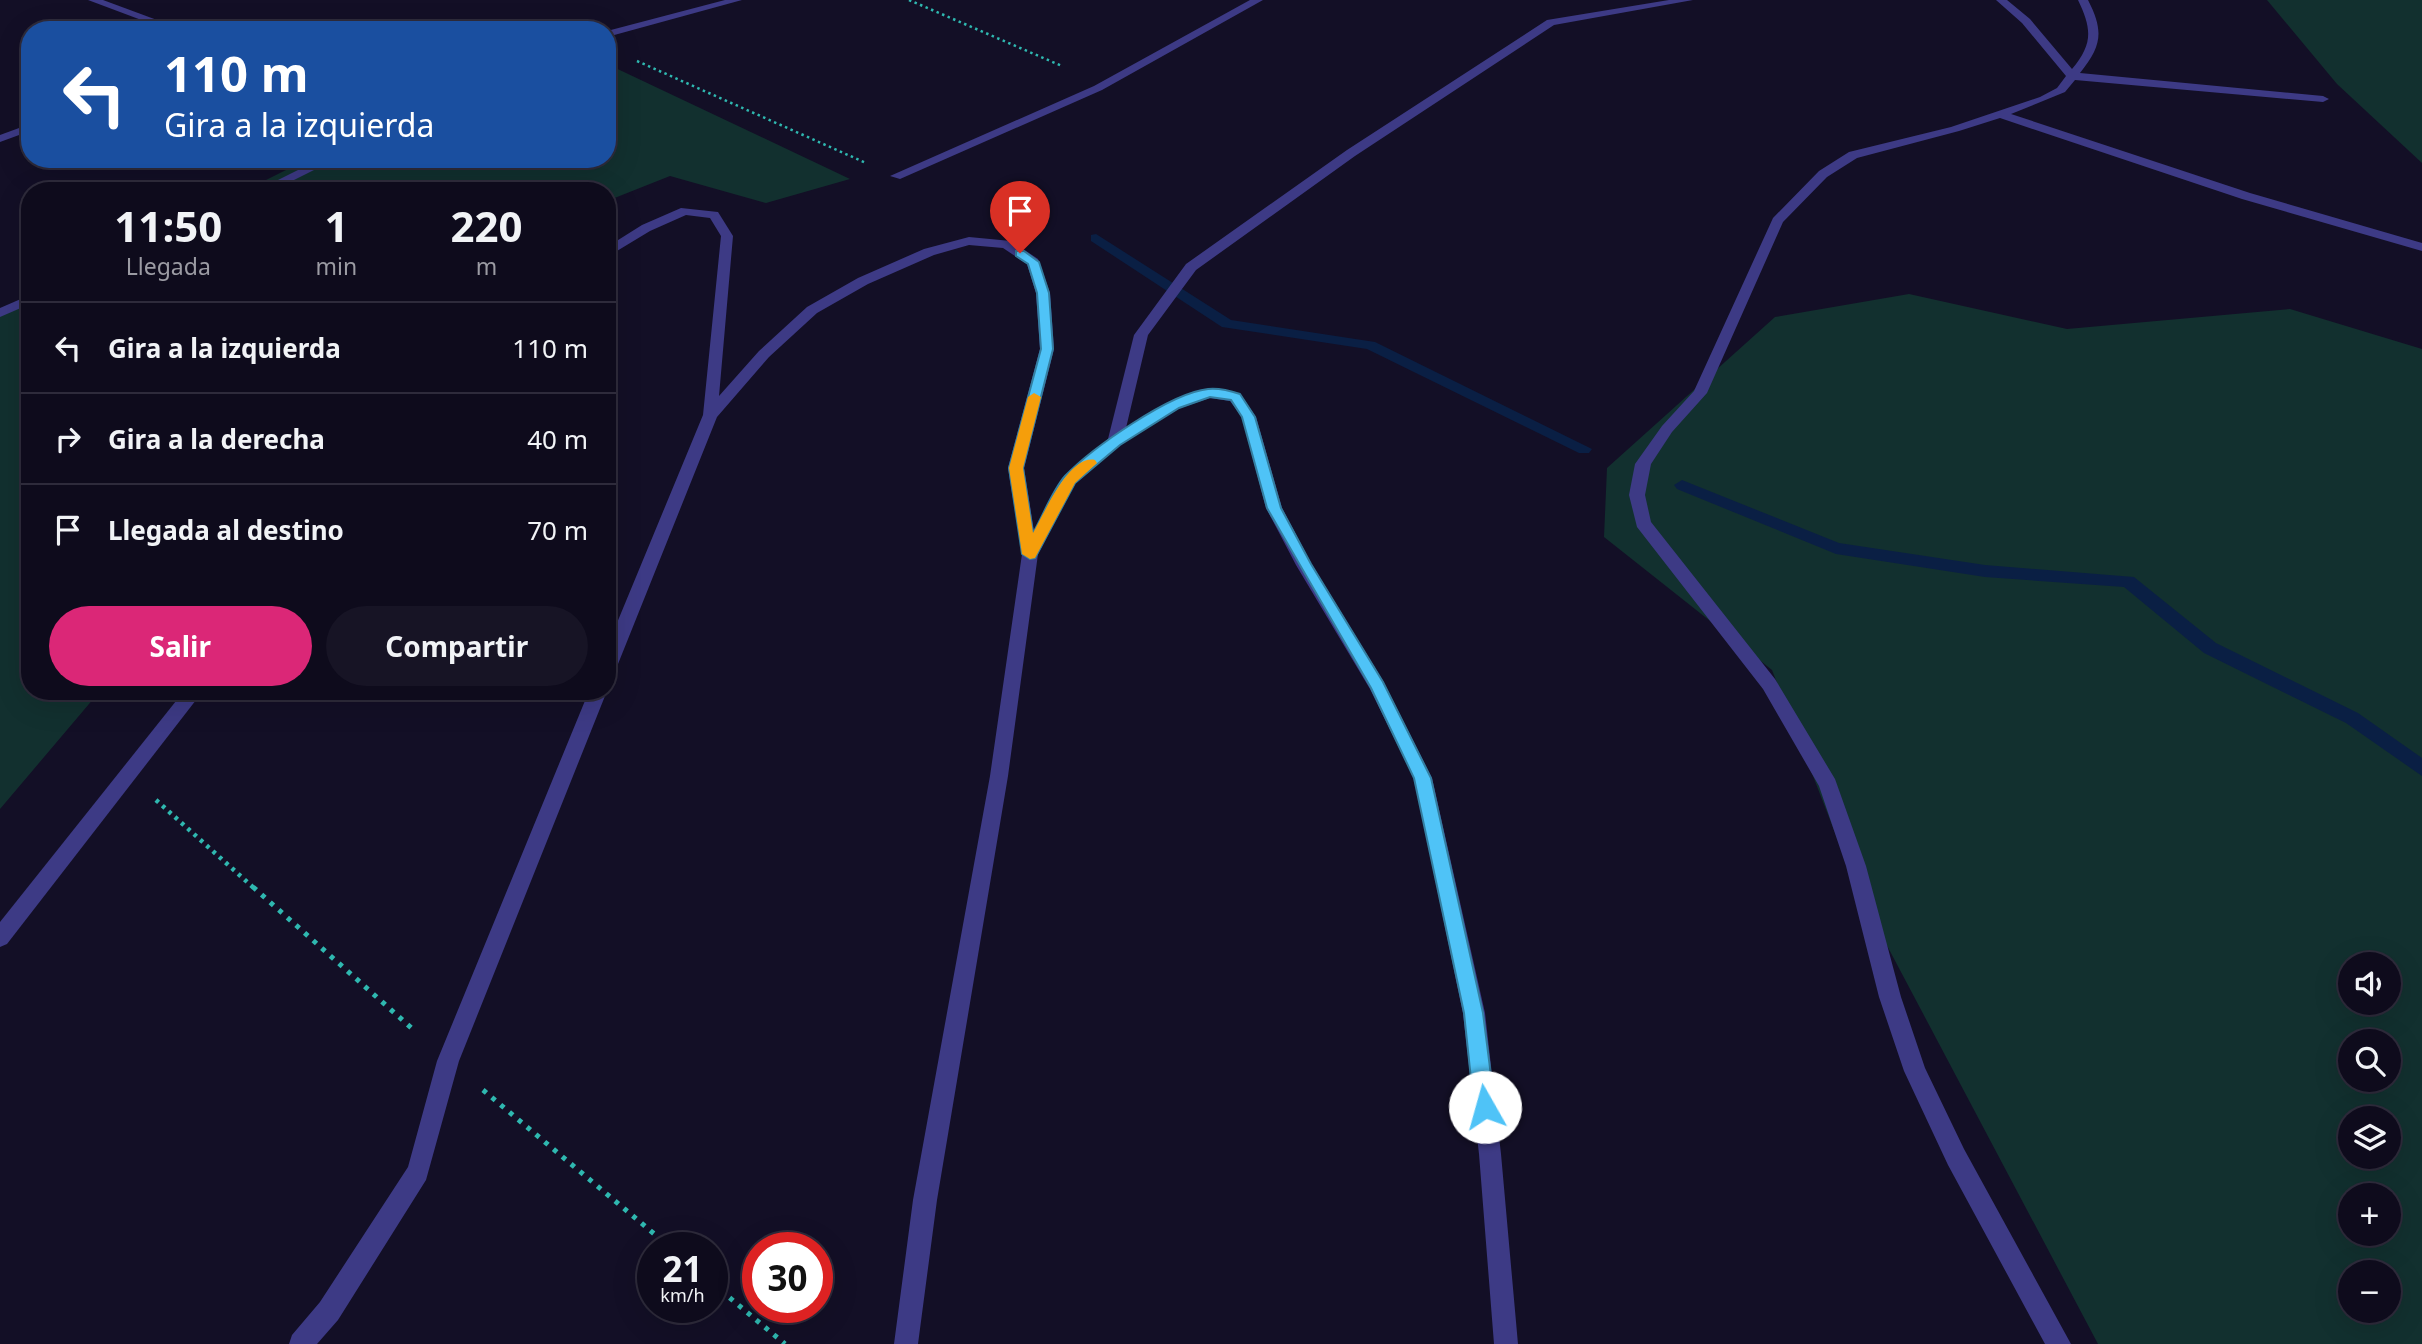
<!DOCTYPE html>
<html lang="es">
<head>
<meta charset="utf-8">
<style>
  :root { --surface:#0e0b1c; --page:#171425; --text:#f1f3f6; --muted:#9b9ba3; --line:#2e2b3b; --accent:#db2777 }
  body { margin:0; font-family:"Noto Sans",sans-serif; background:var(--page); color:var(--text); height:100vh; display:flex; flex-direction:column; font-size:26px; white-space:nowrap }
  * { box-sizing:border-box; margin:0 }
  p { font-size:23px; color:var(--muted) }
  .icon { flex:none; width:38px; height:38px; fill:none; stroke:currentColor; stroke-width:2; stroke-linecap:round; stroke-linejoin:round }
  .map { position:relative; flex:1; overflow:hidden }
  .sheet { position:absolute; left:21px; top:182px; width:595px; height:518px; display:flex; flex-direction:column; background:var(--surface); border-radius:28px; box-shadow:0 7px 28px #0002,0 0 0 2px var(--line) }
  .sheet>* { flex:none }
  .guide { position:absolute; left:21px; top:21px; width:595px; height:147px; border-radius:28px; box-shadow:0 7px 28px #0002,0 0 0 2px var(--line); background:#1a4fa0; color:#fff; overflow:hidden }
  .fabs { position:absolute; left:2338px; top:952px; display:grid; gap:14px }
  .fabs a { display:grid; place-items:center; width:63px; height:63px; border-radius:50%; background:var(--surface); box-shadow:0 7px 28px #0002,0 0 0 2px var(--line); font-size:35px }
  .speed { position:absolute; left:637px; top:1232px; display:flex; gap:14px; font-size:35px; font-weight:700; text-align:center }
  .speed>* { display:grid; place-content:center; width:91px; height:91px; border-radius:50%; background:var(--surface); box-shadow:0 7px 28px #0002,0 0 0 2px var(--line); line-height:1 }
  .speed small { font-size:18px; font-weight:400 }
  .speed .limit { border:10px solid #d22; background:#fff; color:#111 }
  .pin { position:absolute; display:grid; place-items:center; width:60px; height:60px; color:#fff; margin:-72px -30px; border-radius:50% 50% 50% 0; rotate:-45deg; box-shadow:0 0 7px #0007 }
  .pin .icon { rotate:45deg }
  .me { position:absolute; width:77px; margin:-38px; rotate:353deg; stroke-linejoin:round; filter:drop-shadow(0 0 5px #0008) }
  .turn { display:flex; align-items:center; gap:24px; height:147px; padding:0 28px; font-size:32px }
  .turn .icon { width:91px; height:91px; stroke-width:2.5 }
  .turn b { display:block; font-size:49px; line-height:60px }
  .eta { display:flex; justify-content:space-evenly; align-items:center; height:119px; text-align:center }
  .eta b { font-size:42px; font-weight:700; line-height:49px }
  .primary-button { display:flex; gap:14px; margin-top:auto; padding:14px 28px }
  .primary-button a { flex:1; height:80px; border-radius:42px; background:var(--accent); color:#fff; font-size:28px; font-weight:700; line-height:80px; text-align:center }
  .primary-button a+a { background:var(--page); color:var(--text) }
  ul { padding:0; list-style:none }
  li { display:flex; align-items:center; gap:21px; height:91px; padding:0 28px; border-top:2px solid var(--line) }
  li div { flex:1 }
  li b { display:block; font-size:26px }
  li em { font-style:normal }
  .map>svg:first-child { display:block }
</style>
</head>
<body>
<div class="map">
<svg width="2422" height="1344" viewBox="0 0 2422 1344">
  <rect width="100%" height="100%" fill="#130f26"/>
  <!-- green -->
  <g fill="#12302f" fill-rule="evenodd">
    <polygon points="2267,0 2422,0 2422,163 2337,84"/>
    <polygon points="607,64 850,179 766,203 670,176 607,201 607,191 244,191 308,159 607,159"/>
    <path d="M1909,294L2067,329L2290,309L2422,349V1344H2098L1856,887L1772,670L1604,537L1607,468L1775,317ZM2350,964H2389V1003H2350ZM2350,1041H2389V1080H2350ZM2350,1118H2389V1157H2350ZM2350,1195H2389V1234H2350ZM2350,1272H2389V1311H2350Z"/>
    <polygon points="30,296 30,691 100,691 0,809 0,311"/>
  </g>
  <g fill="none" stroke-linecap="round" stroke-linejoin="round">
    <!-- stream -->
    <g fill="#0a1f44" fill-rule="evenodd">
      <polygon points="1096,234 1231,320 1375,342 1592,449 1589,453 1579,453 1367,349 1222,327 1091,241 1091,235"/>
      <polygon points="1682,480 1839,543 1985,565 2134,577 2216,643 2358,713 2422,758 2422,776 2346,723 2204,653 2124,587 1985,577 1836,554 1677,489 1674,485"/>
    </g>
    <!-- path-far2 -->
    <g stroke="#2fb8b0" stroke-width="2.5" stroke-dasharray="2.5 3.5" stroke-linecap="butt">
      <polyline points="909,0 1062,66"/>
      <polyline points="637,61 866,163"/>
    </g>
    <!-- path-far1 -->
    <polyline stroke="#2fb8b0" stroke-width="4.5" stroke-dasharray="3.5 5" stroke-linecap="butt" points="156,800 255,889"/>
    <!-- path -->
    <g stroke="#2fb8b0" stroke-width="5" stroke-dasharray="4.5 7" stroke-linecap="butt">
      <polyline points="253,887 416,1032"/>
      <polyline points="483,1090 671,1248"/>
      <polyline points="712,1283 785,1344"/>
    </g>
    <!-- minor -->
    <g fill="#3d3a85" fill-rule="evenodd">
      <polygon points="88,0 103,0 184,30 168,30"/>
      <polygon points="725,0 742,0 607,37 607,31"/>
      <polygon points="1250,0 1263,0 1102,90 900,179 890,176 1094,86"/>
      <path d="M1669,0H1693L1554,25L1355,156L1196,270L1148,335L1126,428C1163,406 1194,382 1240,394L1256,417L1282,508L1311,563L1383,681L1432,778L1485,1013L1501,1154L1518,1344H1494L1479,1154L1463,1013L1414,778L1370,689L1296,565L1266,508L1242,417L1230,401L1210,398L1180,408L1120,444L1075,484L1038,554L1008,776L937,1200L918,1344H894L913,1200L990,776L1022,554L1008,468L1040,349L1036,293L1027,264L1003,248L969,245L934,255L868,284L817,313L769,357L717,417L616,669L607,676V647L703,415L721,236L710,218L686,215L650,231L607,257V247L642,225L681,208L718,212L733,236L719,396L759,351L807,307L858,278L924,249L969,237L1011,241L1038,259L1050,293L1054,349L1024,468L1034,531L1064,477L1108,439L1134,335L1186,264L1347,150L1547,20Z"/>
      <path d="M1996,0H2007L2030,19L2072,69C2093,44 2092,29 2078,0H2088C2104,31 2102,46 2080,73L2323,96L2329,99L2323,102L2075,80L2065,92L2011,114L2250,193L2422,243V251L2242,199L2000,118L1959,131L1857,158L1827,177L1783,222L1707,393L1672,432L1651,464L1645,495L1651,522L1775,679L1835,779L1866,866L1901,997L1925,1068L1964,1149L2071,1344H2045L1948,1165L1904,1071L1879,997L1846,866L1819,786L1763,689L1637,527L1629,495L1635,464L1662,426L1694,391L1773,218L1819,171L1849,152L1951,127L2040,97L2057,88L2066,76L2022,23Z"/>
      <polygon points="30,124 30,131 0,142 0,135"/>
      <polygon points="320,159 336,159 272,191 256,191"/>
      <polygon points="30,295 30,304 0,317 0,308"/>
      <polygon points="184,691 203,691 7,944 0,947 0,922"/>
      <polygon points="589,691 607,691 459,1061 426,1180 338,1320 317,1344 289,1344 292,1335 320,1302 408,1167 437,1061"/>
    </g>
  </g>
  <!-- route -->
  <path fill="#4fc3f7" stroke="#337fa1" stroke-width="2" d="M1016,251H1024L1039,262L1049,293L1053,349L1023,468L1033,533C1043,516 1052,491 1065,476C1092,448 1170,393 1208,389C1217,388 1231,391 1240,394L1255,417L1281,508L1311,564L1383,682L1431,778L1483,1013L1495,1107L1492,1114L1485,1117L1477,1114L1474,1107L1464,1013L1414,778L1371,688L1267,508L1242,417L1231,400L1210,397L1179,408L1120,445L1075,483L1035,558L1030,559L1022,554L1009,468L1041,349L1037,293L1028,264L1016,256Z"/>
  <!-- slow -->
  <path fill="#f59e0b" d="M1034,393L1041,397L1023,468L1033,533C1044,514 1069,454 1095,460L1097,463L1075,483L1035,558L1030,559L1022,554L1009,468L1028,397Z"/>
</svg>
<div class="fabs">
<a><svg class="icon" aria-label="sound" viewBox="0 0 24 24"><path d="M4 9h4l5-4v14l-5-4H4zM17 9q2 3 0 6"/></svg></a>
<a><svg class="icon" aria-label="search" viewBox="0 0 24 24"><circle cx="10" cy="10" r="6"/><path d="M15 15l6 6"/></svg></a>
<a><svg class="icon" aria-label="layers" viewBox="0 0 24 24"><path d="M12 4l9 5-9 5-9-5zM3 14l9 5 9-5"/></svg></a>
<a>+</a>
<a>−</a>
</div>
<div class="speed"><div>21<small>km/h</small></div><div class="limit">30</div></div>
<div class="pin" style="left:1020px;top:253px;background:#d93025"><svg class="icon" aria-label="arrive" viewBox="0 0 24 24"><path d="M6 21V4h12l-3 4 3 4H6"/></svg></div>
<svg class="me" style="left:1485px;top:1107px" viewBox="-20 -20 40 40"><circle r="19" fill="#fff"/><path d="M0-13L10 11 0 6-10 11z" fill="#4fc3f7"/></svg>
<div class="guide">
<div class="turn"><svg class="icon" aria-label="left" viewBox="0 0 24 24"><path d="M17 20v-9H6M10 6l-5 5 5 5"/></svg><div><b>110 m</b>Gira a la izquierda</div></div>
</div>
<section class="sheet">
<div class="eta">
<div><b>11:50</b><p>Llegada</p></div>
<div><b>1</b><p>min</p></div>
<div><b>220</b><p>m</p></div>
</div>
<ul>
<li><svg class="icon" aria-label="left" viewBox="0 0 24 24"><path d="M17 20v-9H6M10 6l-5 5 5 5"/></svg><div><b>Gira a la izquierda</b></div><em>110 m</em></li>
<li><svg class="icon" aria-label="right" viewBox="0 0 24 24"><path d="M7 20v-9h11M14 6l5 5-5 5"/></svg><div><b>Gira a la derecha</b></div><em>40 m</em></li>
<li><svg class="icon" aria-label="arrive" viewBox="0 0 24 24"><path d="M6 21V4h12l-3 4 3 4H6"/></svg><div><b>Llegada al destino</b></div><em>70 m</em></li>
</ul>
<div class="primary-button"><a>Salir</a><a>Compartir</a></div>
</section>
</div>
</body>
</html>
